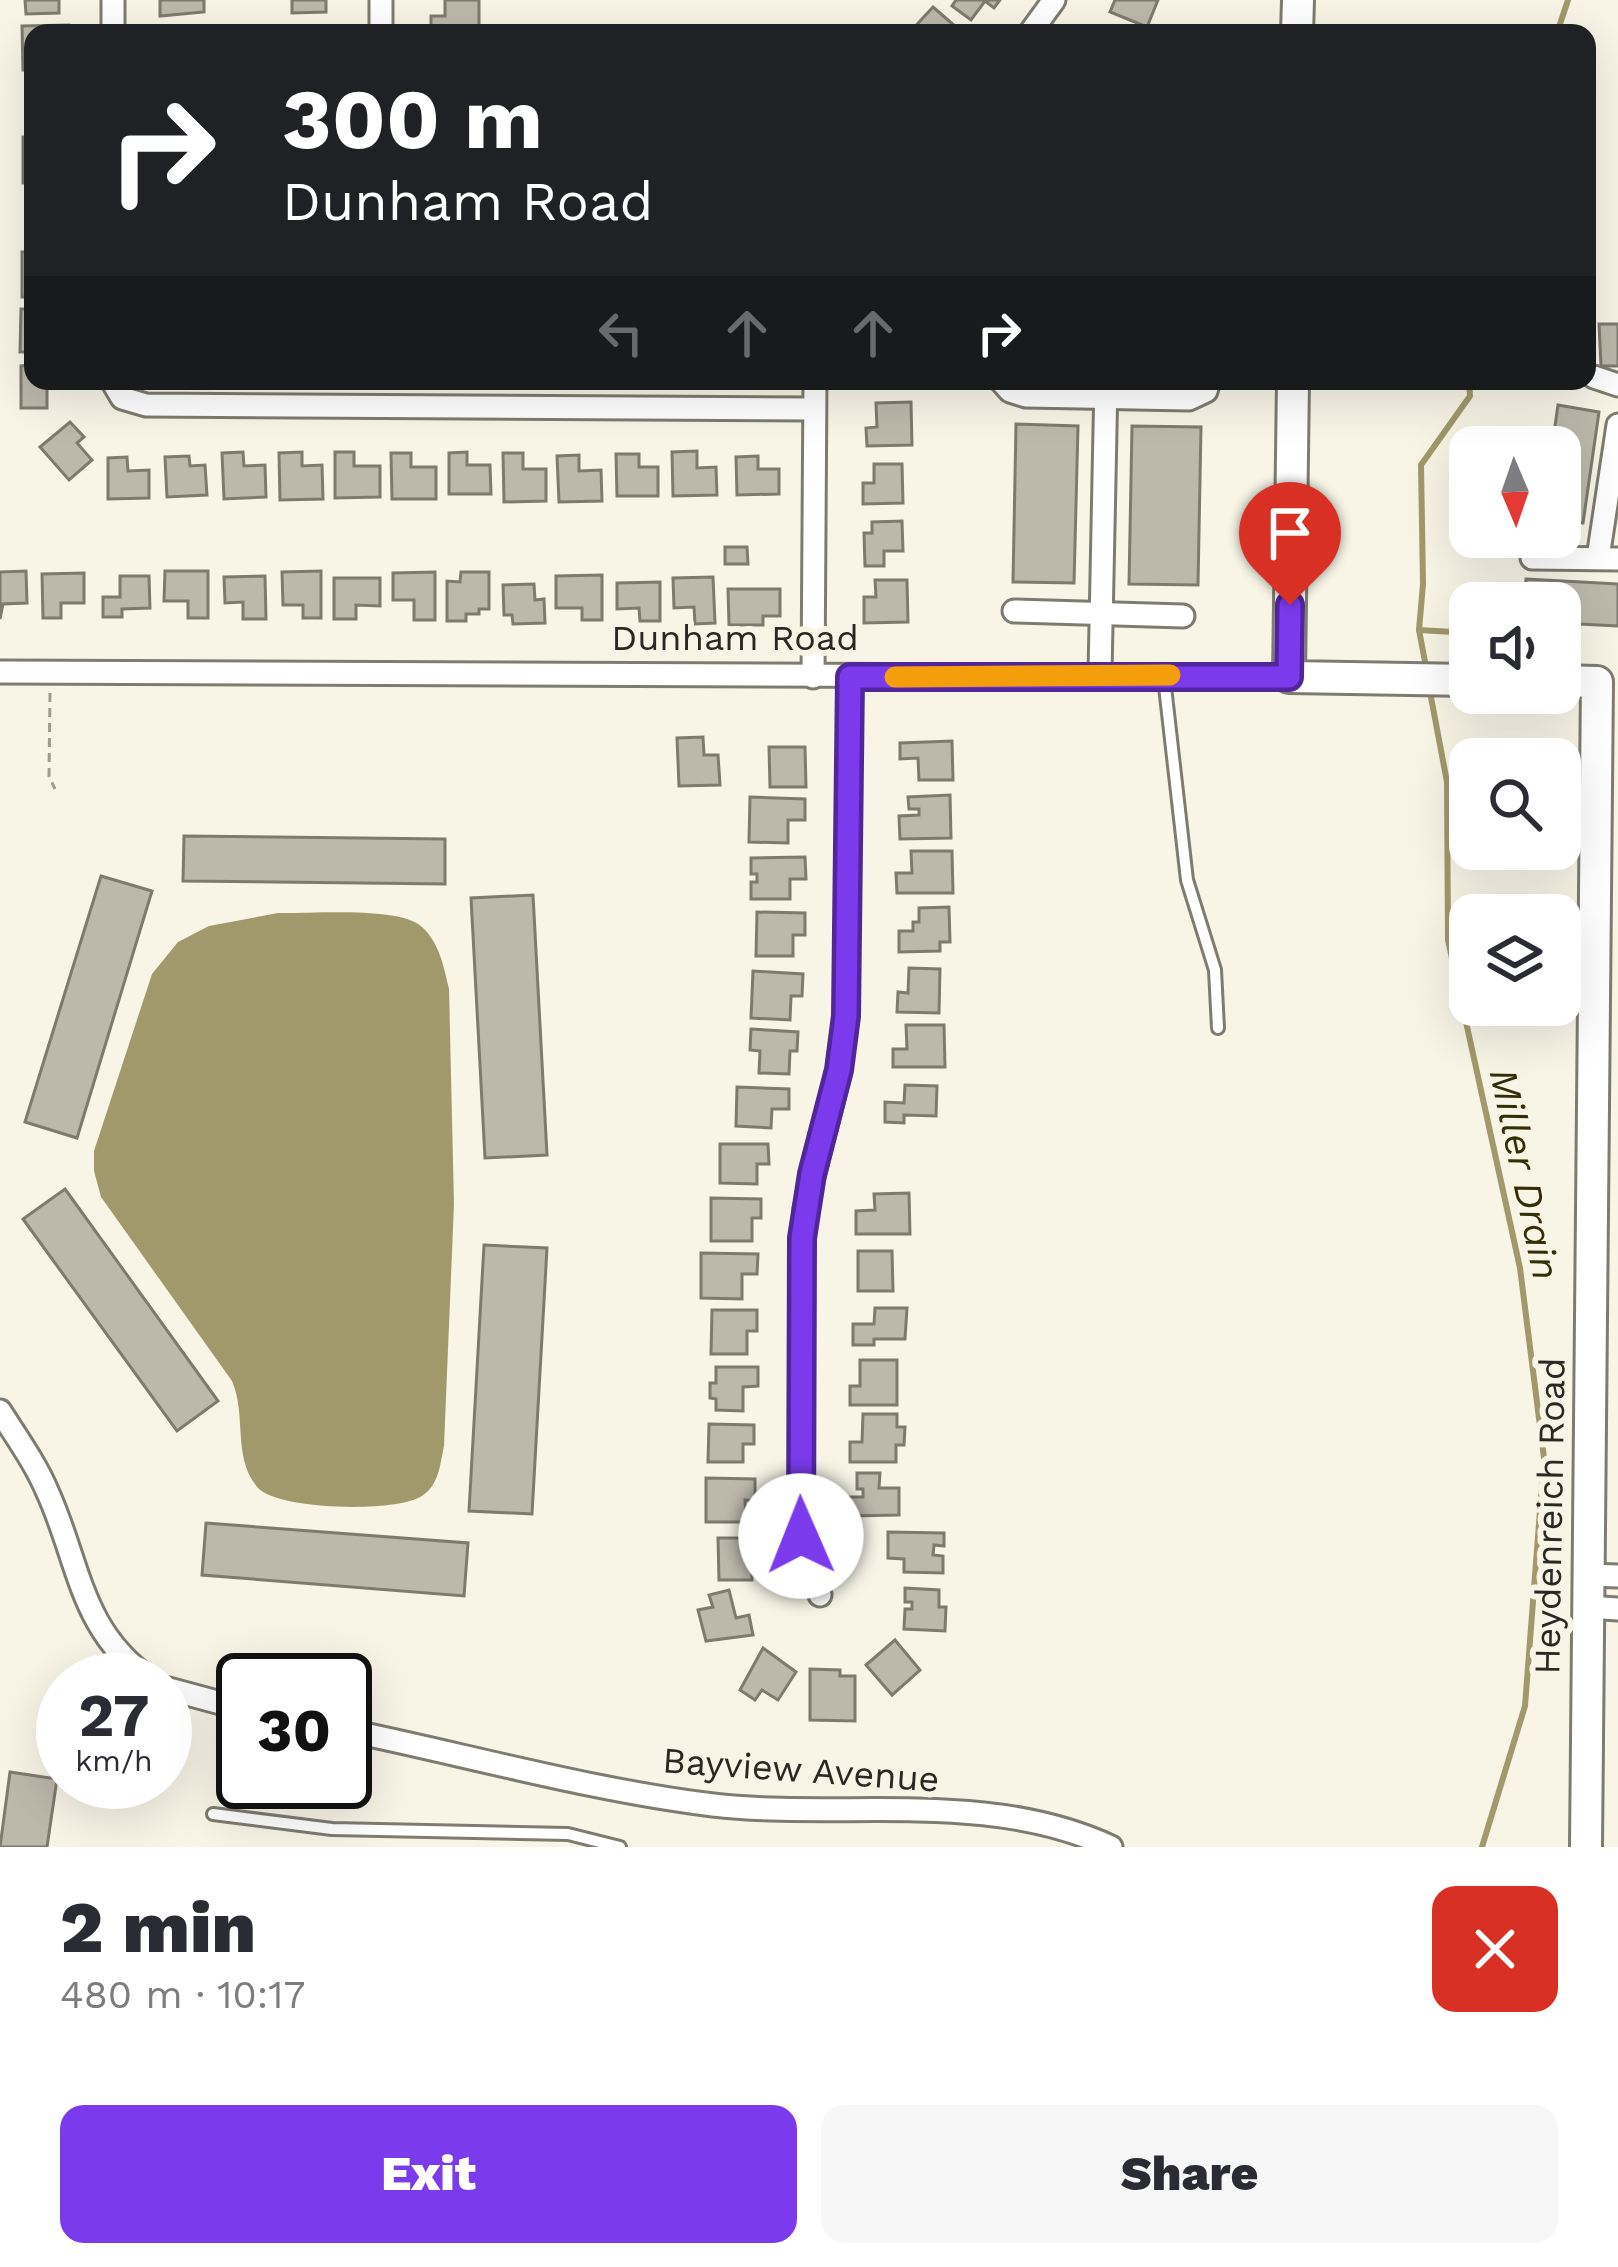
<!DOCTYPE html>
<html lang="en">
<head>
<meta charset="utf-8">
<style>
  :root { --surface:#fff; --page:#f7f7f7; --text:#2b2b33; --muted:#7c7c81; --accent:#7c3aed }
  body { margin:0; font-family:"Work Sans",sans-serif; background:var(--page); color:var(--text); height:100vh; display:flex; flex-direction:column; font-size:45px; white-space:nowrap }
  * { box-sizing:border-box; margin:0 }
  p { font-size:39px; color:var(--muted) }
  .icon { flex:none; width:66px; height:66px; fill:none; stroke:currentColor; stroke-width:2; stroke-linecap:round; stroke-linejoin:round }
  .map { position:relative; height:1847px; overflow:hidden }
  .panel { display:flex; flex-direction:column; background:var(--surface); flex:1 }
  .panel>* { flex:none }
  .top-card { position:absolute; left:24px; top:24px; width:1572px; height:366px; border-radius:24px; box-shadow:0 12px 48px #0002; background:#202124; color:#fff; overflow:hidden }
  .needle { width:78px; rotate:178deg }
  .tools { position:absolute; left:1449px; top:426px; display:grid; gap:24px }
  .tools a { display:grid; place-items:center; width:132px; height:132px; border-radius:24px; background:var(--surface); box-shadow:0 12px 48px #0002; font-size:60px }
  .speed { position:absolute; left:36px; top:1653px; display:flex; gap:24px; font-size:60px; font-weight:700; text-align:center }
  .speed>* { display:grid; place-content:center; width:156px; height:156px; border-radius:50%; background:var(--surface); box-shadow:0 12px 48px #0002; line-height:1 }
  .speed small { font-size:30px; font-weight:400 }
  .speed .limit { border:6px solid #111; border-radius:18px; background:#fff; color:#111 }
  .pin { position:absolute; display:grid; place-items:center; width:102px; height:102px; color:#fff; margin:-123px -51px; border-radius:50% 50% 50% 0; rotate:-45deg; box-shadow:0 0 12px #0007 }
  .pin .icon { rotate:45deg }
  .me { position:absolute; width:132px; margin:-66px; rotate:359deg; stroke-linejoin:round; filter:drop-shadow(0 0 9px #0008) }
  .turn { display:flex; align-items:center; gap:42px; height:252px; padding:0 60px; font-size:54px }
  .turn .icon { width:156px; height:156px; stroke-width:2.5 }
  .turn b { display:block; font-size:84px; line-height:102px }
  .lanes { display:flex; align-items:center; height:114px; padding:0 60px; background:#0003; justify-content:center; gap:60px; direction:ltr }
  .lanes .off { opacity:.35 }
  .round { display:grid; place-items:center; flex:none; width:126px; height:126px; border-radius:24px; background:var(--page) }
  .summary { display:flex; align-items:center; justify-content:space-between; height:204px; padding:0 60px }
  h1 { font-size:72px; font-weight:800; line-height:90px }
  .button { display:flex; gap:24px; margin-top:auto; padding:24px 60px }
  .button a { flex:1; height:138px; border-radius:24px; background:var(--accent); color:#fff; font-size:48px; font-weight:800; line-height:138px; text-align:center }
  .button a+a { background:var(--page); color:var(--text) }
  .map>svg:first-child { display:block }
</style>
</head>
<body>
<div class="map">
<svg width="1618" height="1847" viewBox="0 0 1618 1847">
  <rect width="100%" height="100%" fill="#f8f5e7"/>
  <!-- water -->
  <path fill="#a1996c" d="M278,913C310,914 400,906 422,927C439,942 444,967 449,989L454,1204L444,1446C440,1465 439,1485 422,1496C396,1513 279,1510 258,1488C232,1458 247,1416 232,1381L101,1197L94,1171V1151L152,974L178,942L209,926Z"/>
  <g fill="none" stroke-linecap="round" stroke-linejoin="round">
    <!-- stream -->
    <g stroke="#a1996c" stroke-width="6">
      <polyline points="1557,33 1568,0"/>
      <polyline points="1419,630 1470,633"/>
      <polyline points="1426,667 1419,630 1423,584 1421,465 1470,396 1469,381"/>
      <polyline points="1430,692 1447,782 1448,940 1520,1268 1544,1458 1525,1706 1482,1847"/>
    </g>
  </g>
  <!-- building -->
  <g fill="#bcb9ab" stroke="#7d7b6e" stroke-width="3">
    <polygon points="25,0 59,0 59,13 26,14"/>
    <polygon points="160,0 204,0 204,12 160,16"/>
    <polygon points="292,0 326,0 326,12 292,13"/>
    <polygon points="445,0 479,0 479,33 431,33 431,16 445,16"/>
    <polygon points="956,0 1000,0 994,8 985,1 971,20 952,6"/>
    <polygon points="1115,0 1158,0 1147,27 1110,12"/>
    <polygon points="933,7 963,33 909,33"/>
    <polygon points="69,25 70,33 33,33 33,70 23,70 22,26"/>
    <rect x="23" y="137" width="10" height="46"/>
    <rect x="22" y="252" width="11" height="45"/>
    <polygon points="21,309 33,309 33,352 20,352"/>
    <polygon points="1599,324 1618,324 1618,366 1601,366"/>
    <polygon points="33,365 33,381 59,381 59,386 47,385 47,408 21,408 21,366"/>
    <polygon points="911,402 912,445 867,446 866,428 877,427 876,403"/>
    <polygon points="1558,405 1599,412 1583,523 1560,519 1560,447 1552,447"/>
    <polygon points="70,422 84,437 77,443 92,460 69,480 40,447"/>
    <polygon points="1016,424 1078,426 1074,583 1013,582"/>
    <polygon points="1132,426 1201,427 1198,585 1129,584"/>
    <polygon points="697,451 697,468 716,467 717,495 673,496 672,452"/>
    <polygon points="243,452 244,466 265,465 266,497 224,499 222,453"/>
    <polygon points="302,452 302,466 322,465 323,499 280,500 279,453"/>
    <polygon points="335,452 354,452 354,466 380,466 380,497 335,498"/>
    <polygon points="467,452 467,465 490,465 491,494 449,494 449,453"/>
    <polygon points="391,453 411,453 411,467 436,467 436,499 392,499"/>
    <polygon points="503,453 523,453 523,469 546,469 546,501 504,502"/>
    <polygon points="616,454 639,454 639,467 658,467 658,496 617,496"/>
    <polygon points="579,455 579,471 601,470 602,501 559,502 557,456"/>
    <polygon points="189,456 190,466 205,465 207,495 167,497 165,457"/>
    <polygon points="758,456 758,469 779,469 779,494 737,495 736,457"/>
    <polygon points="127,457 128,471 149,470 149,498 108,499 108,458"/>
    <polygon points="874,464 902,464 903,503 863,504 863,483 874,483"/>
    <polygon points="902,521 903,551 884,551 884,566 865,566 864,533 872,533 872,522"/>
    <polygon points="725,547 747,547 748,564 725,564"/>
    <polygon points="26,571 27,603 3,604 0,619 0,572"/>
    <polygon points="165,571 208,571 208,618 188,618 188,601 164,601"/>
    <polygon points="321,571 321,618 303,618 303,605 283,605 282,572"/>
    <polygon points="435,572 435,620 414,620 414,600 393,600 393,573"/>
    <polygon points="461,572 489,572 489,609 479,609 479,614 466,614 466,621 447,621 447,581 460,582"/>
    <polygon points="84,573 84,603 61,603 61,618 43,618 42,574"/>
    <polygon points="602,575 602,620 582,620 582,608 556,608 556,576"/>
    <polygon points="120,576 149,576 150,608 122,609 122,617 103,617 103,597 120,597"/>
    <polygon points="265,576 266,619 243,619 243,602 225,603 224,577"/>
    <polygon points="713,577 715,623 695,624 694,607 674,608 673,578"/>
    <polygon points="334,578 380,578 380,606 356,605 356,619 334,619"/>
    <polygon points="1526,579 1618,584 1618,626 1560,623 1560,603 1525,603"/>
    <polygon points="875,580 907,580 908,622 864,623 864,597 876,597"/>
    <polygon points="660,582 660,621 640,621 639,608 617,609 617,583"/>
    <polygon points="534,584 535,600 544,599 545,623 513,624 512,615 504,615 503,585"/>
    <polygon points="728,589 780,589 780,616 763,616 763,625 729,625"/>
    <polygon points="703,737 704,755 718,755 720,785 679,786 677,738"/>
    <polygon points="952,741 953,780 919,780 918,758 900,759 900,743"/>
    <polygon points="769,747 805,747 806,787 770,787"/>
    <polygon points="950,795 951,838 900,839 899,816 919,815 919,809 909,809 908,797"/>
    <polygon points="750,797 805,799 805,820 788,820 788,843 749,842"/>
    <polygon points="184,836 445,839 445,884 183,881"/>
    <polygon points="911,851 952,851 953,893 897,893 896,873 912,873"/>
    <polygon points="805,857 806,879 790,879 790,899 751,899 751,882 757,882 757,874 751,874 751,858"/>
    <polygon points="101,876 152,891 77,1138 25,1122"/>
    <polygon points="533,895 547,1155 485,1158 471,898"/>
    <polygon points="949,907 950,942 940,942 940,951 899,952 899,931 913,931 913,922 919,922 919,908"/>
    <polygon points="757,912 805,913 805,935 793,935 793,956 756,956"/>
    <polygon points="909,968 940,969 939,1013 897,1012 898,992 908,993"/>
    <polygon points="753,971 803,974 802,996 791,996 790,1020 751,1018"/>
    <polygon points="906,1025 944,1025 945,1067 893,1067 893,1049 907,1049"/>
    <polygon points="751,1029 798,1032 797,1051 790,1051 789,1074 759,1073 760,1051 750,1050"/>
    <polygon points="905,1085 937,1086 936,1116 904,1115 904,1123 885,1122 885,1102 904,1103"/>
    <polygon points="737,1087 789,1089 789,1109 772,1109 771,1128 736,1126"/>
    <polygon points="720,1144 768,1144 769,1164 757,1164 757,1184 720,1183"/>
    <polygon points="65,1189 218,1401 177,1431 23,1219"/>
    <polygon points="909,1193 910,1234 856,1234 856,1211 875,1210 874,1194"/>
    <polygon points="711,1198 761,1199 761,1218 752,1218 752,1241 711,1241"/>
    <polygon points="484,1245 547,1248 532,1514 469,1511"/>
    <polygon points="858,1251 892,1251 893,1291 858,1291"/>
    <polygon points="701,1253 758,1254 757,1274 742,1274 742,1299 701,1298"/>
    <polygon points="875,1308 907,1308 905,1339 874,1339 874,1345 853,1345 853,1324 874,1324"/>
    <polygon points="712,1310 757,1310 757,1331 747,1331 747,1354 711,1354"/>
    <polygon points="860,1360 897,1360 897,1405 850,1405 850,1386 860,1386"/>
    <polygon points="716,1367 758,1367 758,1386 743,1387 743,1411 716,1410 716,1399 710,1398 710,1383 716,1383"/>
    <polygon points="863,1414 897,1414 897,1427 905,1427 904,1445 896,1445 896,1462 850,1462 850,1442 862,1442"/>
    <polygon points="709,1424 754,1425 754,1444 743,1444 743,1462 708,1462"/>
    <polygon points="857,1473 880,1473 879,1488 899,1488 899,1515 850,1516 849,1497 863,1497 863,1489 857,1489"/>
    <polygon points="706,1478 755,1479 755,1501 745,1500 746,1522 706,1522"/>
    <polygon points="206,1523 468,1543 464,1596 202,1575"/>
    <polygon points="888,1532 944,1533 944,1546 934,1545 933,1555 943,1556 943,1573 904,1572 904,1559 888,1558"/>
    <polygon points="718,1538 751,1538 751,1550 746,1550 747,1559 752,1559 752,1580 719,1580"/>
    <polygon points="905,1588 939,1590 939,1607 946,1607 945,1631 904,1629 905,1609 912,1609 912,1602 905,1602"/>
    <polygon points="729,1590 736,1618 749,1615 753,1635 706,1641 698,1610 713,1607 709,1595"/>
    <polygon points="895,1640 920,1670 892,1695 866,1665"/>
    <polygon points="763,1648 796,1672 778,1700 762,1690 755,1700 740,1690"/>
    <polygon points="810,1669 840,1670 840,1676 855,1676 855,1721 810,1720"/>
    <polygon points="10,1772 57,1779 47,1847 0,1847"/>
  </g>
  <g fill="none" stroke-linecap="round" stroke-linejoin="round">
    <!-- lane casing -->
    <g stroke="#7e7c6f" stroke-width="16">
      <g id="lane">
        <polyline points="1164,678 1187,880 1215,970 1218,1028"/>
        <polyline points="213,1814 332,1829 568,1834 620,1847"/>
      </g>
    </g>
    <!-- street casing -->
    <g stroke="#7e7c6f" stroke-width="27">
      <g id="street">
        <polyline points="381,0 381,33"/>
        <polyline points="113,33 113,0"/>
        <polyline points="1030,33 1054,0"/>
        <polyline points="1594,377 1618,385"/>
        <polyline points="112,381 122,398 146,405 814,409"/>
        <polyline points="1001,381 1010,391 1026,396 1189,399 1206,391 1209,381"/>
        <polyline points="1532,558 1618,559"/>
        <polyline points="1598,558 1618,425"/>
        <polyline points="1014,611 1183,616"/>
        <polyline points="0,672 1289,677"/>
        <polyline points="1100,674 1106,381"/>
        <polyline points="813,677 815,381"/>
        <path d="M0,1411C17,1438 36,1464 48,1493C80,1564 80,1631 151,1680"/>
        <polyline points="1588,1575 1618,1576"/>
        <polyline points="820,1595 801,1536 801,1265 805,1209 835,1090 846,1016 850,677"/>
        <polyline points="1588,1607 1618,1609"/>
        <polyline points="165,1688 243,1709"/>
        <path d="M345,1730C467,1755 590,1790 713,1805C845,1820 987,1789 1111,1847"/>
      </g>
    </g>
    <!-- secondary casing -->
    <g stroke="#7e7c6f" stroke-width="36">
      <g id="secondary">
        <polyline points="1297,33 1298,0"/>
        <polyline points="1293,381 1289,677 1470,680"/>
        <polyline points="1560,681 1597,682 1586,1847"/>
      </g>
    </g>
    <!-- path -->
    <polyline stroke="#9e9c91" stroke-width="3" stroke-dasharray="9 6" stroke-linecap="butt" points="50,693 49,776 55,789"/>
    <!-- lane -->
    <use href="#lane" stroke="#fff" stroke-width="10"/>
    <!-- street -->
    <use href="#street" stroke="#fff" stroke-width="21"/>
    <!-- secondary -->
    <use href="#secondary" stroke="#fff" stroke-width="30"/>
  </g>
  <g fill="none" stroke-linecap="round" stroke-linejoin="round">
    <!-- route casing -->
    <g stroke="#51269a" stroke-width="30">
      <polyline id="route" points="801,1536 802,1238 812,1174 839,1070 846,1016 850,677 1289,677 1290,605"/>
    </g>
    <!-- route -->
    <use href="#route" stroke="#7c3aed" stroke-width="21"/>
    <!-- slow -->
    <polyline stroke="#f59e0b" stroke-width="21" points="895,677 1170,675"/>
  </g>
  <g text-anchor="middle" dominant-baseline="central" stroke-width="12" stroke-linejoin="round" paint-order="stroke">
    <!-- street labels -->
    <g font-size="36" fill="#292823" stroke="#f8f5e7">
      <text x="735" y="638">Dunham Road</text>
      <text transform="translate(1550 1516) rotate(-89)">Heydenreich Road</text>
      <text transform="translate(801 1770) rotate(4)">Bayview Avenue</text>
    </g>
    <!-- water labels -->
    <g font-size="39" font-style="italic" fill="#342d06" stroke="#f8f5e7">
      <text transform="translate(1525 1174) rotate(78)">Miller Drain</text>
    </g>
  </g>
</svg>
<div class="tools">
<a><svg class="needle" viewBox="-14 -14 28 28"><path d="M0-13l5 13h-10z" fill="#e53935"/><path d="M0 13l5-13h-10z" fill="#7c7c81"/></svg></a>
<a><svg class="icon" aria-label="sound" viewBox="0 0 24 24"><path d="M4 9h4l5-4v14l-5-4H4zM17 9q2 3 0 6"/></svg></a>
<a><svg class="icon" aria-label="search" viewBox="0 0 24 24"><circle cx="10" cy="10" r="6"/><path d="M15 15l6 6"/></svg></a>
<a><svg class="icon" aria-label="layers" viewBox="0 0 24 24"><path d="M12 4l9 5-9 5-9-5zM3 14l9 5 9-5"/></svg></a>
</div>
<div class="speed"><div>27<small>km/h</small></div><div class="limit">30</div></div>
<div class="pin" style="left:1290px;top:605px;background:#d93025"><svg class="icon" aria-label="arrive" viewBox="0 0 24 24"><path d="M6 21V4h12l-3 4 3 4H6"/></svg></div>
<svg class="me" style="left:801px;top:1536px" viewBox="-20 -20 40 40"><circle r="19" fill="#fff"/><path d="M0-13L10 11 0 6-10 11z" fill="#7c3aed"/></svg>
<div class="top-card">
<div class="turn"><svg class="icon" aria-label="right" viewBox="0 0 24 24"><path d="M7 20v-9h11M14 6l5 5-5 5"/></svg><div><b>300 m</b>Dunham Road</div></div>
<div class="lanes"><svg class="icon off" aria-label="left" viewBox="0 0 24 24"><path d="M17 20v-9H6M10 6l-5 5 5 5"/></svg><svg class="icon off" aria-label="ahead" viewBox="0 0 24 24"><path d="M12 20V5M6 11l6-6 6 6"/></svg><svg class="icon off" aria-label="ahead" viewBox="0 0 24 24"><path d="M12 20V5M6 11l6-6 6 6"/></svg><svg class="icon" aria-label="right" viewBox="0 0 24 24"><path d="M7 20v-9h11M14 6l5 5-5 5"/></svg></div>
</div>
</div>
<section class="panel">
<div class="summary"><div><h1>2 min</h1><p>480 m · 10:17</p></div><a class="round" style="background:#d93025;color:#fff"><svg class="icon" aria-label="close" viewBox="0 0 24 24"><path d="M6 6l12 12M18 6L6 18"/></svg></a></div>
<div class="button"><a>Exit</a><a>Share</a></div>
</section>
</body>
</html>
